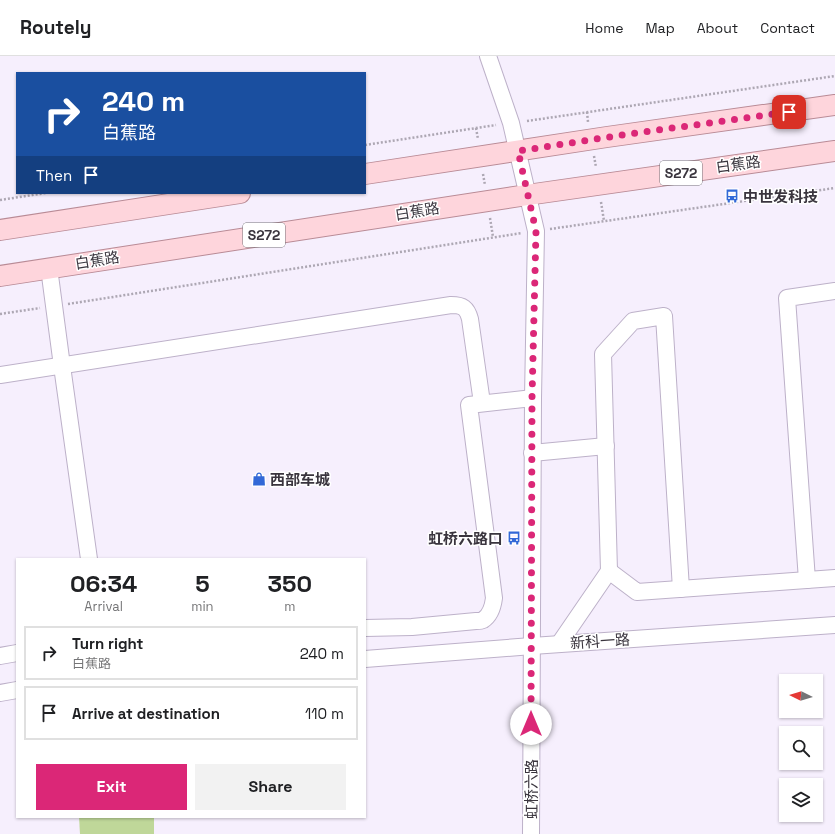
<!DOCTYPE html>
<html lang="en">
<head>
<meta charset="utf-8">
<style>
  :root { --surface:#fff; --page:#f2f2f2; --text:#202124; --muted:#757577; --line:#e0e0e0; --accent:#db2777 }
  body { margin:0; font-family:"Space Grotesk","Noto Sans SC",sans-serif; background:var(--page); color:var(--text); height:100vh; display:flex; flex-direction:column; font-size:15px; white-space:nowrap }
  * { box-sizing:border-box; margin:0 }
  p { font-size:13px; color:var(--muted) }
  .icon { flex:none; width:22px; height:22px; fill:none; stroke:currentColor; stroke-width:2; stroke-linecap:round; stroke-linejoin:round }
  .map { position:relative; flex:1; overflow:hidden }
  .drawer { position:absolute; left:16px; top:502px; width:350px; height:260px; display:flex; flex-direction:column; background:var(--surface); border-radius:0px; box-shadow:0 1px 3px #0004 }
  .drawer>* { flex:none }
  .top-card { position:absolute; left:16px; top:16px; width:350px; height:122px; border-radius:0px; box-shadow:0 1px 3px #0004; background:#1a4fa0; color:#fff; overflow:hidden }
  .needle { width:26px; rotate:275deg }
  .buttons { position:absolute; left:779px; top:618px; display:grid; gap:8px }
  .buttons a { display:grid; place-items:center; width:44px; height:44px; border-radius:0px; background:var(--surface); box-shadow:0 1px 3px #0004; font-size:20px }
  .pin { position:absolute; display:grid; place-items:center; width:34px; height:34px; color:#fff; margin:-17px; border-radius:8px; box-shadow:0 2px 6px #0006 }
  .me { position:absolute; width:44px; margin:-22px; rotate:0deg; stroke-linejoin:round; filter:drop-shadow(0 0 3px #0008) }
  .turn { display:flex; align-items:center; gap:14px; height:84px; padding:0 20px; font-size:18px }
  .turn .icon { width:52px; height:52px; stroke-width:2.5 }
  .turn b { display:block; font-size:28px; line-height:34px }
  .then { display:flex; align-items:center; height:38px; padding:0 20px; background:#0003; gap:8px; font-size:15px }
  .eta { display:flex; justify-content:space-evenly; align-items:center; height:68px; text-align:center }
  .eta b { font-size:24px; font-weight:800; line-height:28px }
  .primary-button { display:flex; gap:8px; margin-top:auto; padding:8px 20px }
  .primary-button a { flex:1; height:46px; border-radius:0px; background:var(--accent); color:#fff; font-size:16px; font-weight:800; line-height:46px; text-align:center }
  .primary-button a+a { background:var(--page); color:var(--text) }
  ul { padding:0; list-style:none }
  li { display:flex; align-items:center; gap:12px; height:54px; margin:0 8px 6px; padding:0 12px; border:2px solid var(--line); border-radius:0px }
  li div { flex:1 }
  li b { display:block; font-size:15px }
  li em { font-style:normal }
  header { display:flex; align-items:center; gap:24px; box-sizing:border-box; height:56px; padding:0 20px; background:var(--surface); border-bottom:1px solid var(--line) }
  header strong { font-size:19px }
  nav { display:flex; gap:22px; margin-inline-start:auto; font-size:14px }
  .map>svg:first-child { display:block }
</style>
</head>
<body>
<header>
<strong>Routely</strong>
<nav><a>Home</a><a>Map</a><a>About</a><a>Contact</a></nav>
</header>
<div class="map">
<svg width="835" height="778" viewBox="0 0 835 778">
  <rect width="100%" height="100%" fill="#f6effd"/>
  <!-- green -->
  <polygon fill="#bfd799" points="79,761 154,761 154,778 80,778"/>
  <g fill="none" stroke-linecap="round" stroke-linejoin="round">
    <!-- minor casing -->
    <g stroke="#bdb1c9" stroke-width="18">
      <g id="minor">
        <polyline points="488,0 511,67 536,175 533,342 531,778"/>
        <polyline points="49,212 62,310 89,503"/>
        <path d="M0,319L451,249C463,249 467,252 470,263L482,347"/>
        <polyline points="532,397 606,390"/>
        <polyline points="609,515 637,536 835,522"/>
        <polyline points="807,524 787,242 835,235"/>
        <path d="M365,572L412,571L476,565C478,565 481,565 483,564C491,559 493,550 494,542L469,349L533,342"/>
        <polyline points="559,588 609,515 603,298 633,265 664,260 681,533"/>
        <polyline points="0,600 17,597"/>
        <polyline points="365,603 532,590 835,569"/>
        <polyline points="0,637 17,634"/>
      </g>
    </g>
    <!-- major casing -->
    <g stroke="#b98b96" stroke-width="22">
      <g id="major">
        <polyline points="365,118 607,81 835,49"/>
        <polyline points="0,174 240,137"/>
        <polyline points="0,220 527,139 835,95"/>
      </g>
    </g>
    <!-- path -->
    <g stroke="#ada7b3" stroke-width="2.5" stroke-dasharray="2 2" stroke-linecap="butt">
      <polyline points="587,56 588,66"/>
      <polyline points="527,65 835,20"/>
      <polyline points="476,72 478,83"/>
      <polyline points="365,89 496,69"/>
      <polyline points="594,100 596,111"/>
      <polyline points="483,118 485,129"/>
      <polyline points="0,144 46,137"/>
      <polyline points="601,146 604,165"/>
      <polyline points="490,162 493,181"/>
      <polyline points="550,173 835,132"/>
      <polyline points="68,248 522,177"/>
      <polyline points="0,258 40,252"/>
    </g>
    <!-- minor -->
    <use href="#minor" stroke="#fff" stroke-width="16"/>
    <!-- major -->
    <use href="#major" stroke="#fed5dc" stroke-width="20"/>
  </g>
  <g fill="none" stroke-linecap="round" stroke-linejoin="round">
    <!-- route -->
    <polyline stroke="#db2777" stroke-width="7" stroke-dasharray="0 12.6" points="531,668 532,342 536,175 518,95 622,79 789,56"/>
  </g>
  <!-- icons -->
  <defs>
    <g id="bus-bare" transform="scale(1.08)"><path d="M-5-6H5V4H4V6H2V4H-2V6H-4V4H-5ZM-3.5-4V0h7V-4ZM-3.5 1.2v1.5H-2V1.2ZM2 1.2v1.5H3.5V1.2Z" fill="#3268d7" stroke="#fff" stroke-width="2.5" paint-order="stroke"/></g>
    <g id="shop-bare" transform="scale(1.08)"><path d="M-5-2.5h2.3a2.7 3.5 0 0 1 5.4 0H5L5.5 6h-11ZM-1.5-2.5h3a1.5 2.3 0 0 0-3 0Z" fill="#3268d7" stroke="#fff" stroke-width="2.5" paint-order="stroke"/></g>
  </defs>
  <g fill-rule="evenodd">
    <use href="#bus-bare" x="732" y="140"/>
    <use href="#shop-bare" x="259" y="423"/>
    <use href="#bus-bare" x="514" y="482"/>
  </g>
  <g text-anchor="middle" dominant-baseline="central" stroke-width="3" stroke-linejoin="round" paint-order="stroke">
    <!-- shield labels -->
    <g fill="#fff" stroke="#757278" stroke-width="1">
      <rect x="660" y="105" width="42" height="24" rx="3"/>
      <rect x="243" y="167" width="42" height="24" rx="3"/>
    </g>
    <g font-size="14" font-weight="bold" fill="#3a353e">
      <text x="681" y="117">S272</text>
      <text x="264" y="179">S272</text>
    </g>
    <!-- street labels -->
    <g font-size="15" fill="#3a353e" stroke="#fff">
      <text transform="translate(738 108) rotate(-8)">白蕉路</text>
      <text transform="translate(417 155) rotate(-9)">白蕉路</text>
      <text transform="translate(97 204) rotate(-9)">白蕉路</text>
      <text transform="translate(600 585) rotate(-4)">新科一路</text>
      <text transform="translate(531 733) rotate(-90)">虹桥六路</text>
    </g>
    <!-- poi labels -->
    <g font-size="15" font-weight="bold" fill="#3a353e" stroke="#fff" text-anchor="start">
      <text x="743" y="140">中世发科技</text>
      <text x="270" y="423">西部车城</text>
      <text x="503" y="482" text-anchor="end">虹桥六路口</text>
    </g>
  </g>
</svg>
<div class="buttons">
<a><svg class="needle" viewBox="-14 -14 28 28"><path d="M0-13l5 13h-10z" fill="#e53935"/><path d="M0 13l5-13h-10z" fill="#757577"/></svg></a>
<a><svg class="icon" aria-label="search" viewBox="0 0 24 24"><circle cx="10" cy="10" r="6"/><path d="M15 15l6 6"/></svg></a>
<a><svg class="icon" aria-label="layers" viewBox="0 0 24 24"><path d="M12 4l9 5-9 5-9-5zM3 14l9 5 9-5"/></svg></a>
</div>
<div class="pin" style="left:789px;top:56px;background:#d93025"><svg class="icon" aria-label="arrive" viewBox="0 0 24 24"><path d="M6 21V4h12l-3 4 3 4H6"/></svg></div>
<svg class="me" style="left:531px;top:668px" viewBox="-20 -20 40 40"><circle r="19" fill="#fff"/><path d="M0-13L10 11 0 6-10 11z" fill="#db2777"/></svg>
<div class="top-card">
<div class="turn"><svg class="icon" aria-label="right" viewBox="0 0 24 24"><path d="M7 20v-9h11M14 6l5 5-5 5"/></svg><div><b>240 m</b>白蕉路</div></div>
<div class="then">Then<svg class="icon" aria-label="arrive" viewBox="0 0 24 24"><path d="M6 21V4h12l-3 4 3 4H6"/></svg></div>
</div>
<section class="drawer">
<div class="eta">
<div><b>06:34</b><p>Arrival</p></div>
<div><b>5</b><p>min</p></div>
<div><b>350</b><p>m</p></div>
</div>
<ul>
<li><svg class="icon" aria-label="right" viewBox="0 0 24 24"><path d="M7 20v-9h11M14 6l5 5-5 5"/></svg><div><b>Turn right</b><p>白蕉路</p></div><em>240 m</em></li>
<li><svg class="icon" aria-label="arrive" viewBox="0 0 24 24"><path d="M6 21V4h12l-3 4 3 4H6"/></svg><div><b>Arrive at destination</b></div><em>110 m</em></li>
</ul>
<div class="primary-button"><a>Exit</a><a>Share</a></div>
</section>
</div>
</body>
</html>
